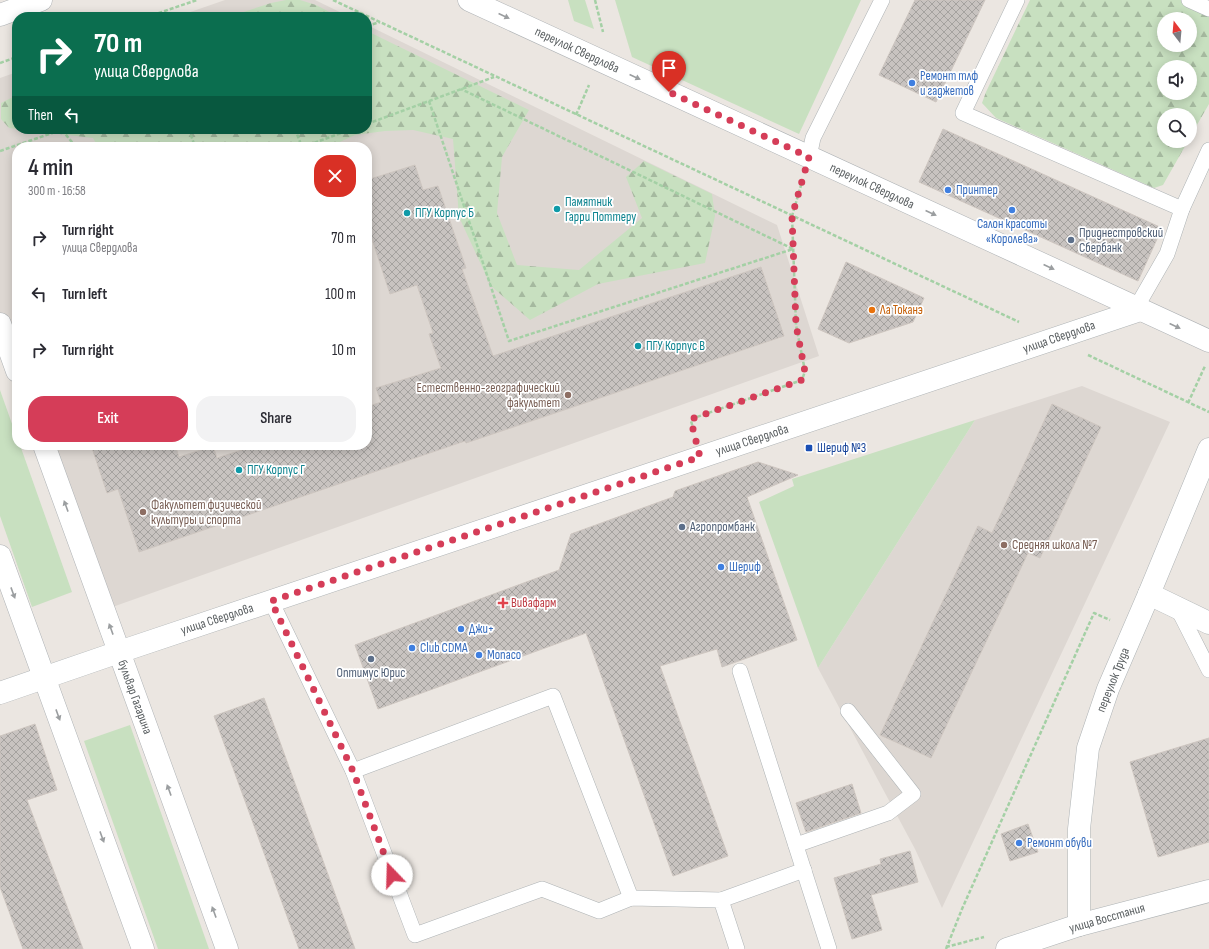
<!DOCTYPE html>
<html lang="en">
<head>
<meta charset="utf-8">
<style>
  :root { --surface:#fff; --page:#f2f2f3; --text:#2b2b33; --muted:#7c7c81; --accent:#d53d58 }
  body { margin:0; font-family:"Sofia Sans Condensed",sans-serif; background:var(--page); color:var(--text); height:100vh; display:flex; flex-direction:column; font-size:15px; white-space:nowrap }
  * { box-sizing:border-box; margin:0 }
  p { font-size:13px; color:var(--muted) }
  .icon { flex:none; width:22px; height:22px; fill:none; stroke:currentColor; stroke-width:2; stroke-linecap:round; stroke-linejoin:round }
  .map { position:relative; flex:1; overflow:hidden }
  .sheet { position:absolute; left:12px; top:142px; width:360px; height:308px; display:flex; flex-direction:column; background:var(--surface); border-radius:16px; box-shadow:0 2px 10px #0003 }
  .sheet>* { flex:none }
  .guide { position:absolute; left:12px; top:12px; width:360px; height:122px; border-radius:16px; box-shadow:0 2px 10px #0003; background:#0b6e4f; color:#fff; overflow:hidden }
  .needle { width:26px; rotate:344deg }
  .controls { position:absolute; left:1157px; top:12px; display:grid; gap:8px }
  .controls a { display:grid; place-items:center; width:40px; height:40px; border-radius:50%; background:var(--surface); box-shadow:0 2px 10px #0003; font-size:20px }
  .pin { position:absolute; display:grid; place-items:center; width:34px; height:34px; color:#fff; margin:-41px -17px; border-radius:50% 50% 50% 0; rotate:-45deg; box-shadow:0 0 4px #0007 }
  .pin .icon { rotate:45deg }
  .me { position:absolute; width:44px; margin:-22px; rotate:339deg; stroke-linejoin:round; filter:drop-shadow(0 0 3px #0008) }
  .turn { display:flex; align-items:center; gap:14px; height:84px; padding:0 16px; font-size:18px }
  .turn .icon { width:52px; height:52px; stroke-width:2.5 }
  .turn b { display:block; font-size:28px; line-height:34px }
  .then { display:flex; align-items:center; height:38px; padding:0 16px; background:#0003; gap:8px; font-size:15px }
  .round { display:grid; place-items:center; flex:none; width:42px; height:42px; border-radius:16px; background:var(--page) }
  .head { display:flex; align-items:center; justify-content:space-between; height:68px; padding:0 16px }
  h1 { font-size:24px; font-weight:600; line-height:30px }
  .action { display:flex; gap:8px; margin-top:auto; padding:8px 16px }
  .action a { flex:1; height:46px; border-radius:16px; background:var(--accent); color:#fff; font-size:16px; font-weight:600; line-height:46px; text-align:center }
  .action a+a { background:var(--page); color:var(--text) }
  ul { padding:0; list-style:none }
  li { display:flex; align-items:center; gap:12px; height:56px; padding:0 16px }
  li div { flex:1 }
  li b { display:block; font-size:15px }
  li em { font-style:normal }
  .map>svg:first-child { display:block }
</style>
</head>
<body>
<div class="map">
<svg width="1209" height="949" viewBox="0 0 1209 949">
  <defs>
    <pattern id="forest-firs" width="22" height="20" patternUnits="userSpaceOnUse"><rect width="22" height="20" fill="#c8e0c0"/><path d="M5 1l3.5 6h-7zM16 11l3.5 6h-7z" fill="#a5b99f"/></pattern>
    <pattern id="building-cross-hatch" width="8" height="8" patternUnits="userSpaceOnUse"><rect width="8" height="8" fill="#c8c3c0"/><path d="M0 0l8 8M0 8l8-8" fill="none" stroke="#a5a29f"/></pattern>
  </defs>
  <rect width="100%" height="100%" fill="#ebe6e1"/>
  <!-- education -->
  <g fill="#ddd7d2">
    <polygon points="225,0 315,0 350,17 176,17"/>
    <polygon points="367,25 777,225 819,356 104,610 44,445 367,445 367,147 17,147 17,371 0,324 0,78 17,72 17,129 367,129"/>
    <polygon points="1082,386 1170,422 942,908 915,849 818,668 975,420"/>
  </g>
  <!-- green -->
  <g fill="#c8e0c0">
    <polygon points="568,0 585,0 594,29 574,21"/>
    <polygon points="615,0 861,0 799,134 632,57"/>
    <polygon points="0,390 17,438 17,445 20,445 72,592 32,607 0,516"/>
    <polygon points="975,420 818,668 759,502 794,486 792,479"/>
    <polygon points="130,725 209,949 158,949 84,741"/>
  </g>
  <!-- forest -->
  <g fill="url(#forest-firs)" fill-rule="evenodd">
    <polygon points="286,0 300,0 316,5 339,17 228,17 271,3"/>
    <path d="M1030,0H1209V104L1190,137V115H1164V141H1188L1163,185L1154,188L996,118L982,103L986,92ZM1164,19H1190V45H1164ZM1164,67H1190V93H1164Z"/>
    <polygon points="367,31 529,110 502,157 497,213 517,265 579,270 642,218 626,177 644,161 712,194 715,216 705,263 598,284 530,320 491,286 459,217 453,139 413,130 385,131 355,135 329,147 98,147 93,138 9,128 1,119 1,103 17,95 17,129 367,129"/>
  </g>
  <!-- building -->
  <g fill="url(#building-cross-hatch)" stroke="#cec6c0">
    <polygon points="915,0 985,0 936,102 879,75"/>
    <polygon points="943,129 1162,228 1138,281 919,182"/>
    <polygon points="415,165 423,190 438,186 466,268 462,269 493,356 761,267 784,336 466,443 465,441 139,552 118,489 107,493 91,445 175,445 179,457 213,446 217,458 257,445 367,445 367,407 381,402 376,388 441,368 429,334 433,333 417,285 390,294 367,224 367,180"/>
    <polygon points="846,262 924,298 913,322 849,343 818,329"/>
    <polygon points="1052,404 1101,427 1040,558 1028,553 931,758 880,735 978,526 992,533"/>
    <polygon points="758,462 798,475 747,497 797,640 722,667 717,649 660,666 728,856 673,876 586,633 378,709 355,645 559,570 571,534 673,497 675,491"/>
    <polygon points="264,698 355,949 299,949 214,716"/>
    <polygon points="35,724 57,790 27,800 83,949 23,949 0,887 0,736"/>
    <polygon points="1209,738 1209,842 1158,857 1130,762"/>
    <polygon points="852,784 861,813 806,832 796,803"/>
    <polygon points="1028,824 1038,852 1010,861 1001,834"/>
    <polygon points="910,851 918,882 871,895 882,930 852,939 834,878 881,864 880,859"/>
  </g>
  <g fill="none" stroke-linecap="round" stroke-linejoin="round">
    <!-- lane casing -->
    <g stroke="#aeb3b5" stroke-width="16">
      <g id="lane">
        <polyline points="1017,0 963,113 1182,209"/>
        <polyline points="1189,0 1209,9"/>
        <polyline points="809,157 813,138 882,0"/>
        <polyline points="1136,308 1167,254 1182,209 1209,150"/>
        <polyline points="271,601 353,771 415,935 542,889 599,911 631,898 721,900 737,949"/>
        <polyline points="1178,609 1209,670"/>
        <polyline points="740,671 829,949"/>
        <polyline points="353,771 553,696 631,898"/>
        <polyline points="796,845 888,813 913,794 848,711"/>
        <polyline points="721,900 804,870"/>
      </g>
    </g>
    <!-- street casing -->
    <g stroke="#aeb3b5" stroke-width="23">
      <g id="street">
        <polyline points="1149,594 1209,623"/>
        <polyline points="0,693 119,652 1140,310"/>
        <polyline points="1079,925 1079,829 1088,748 1108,689 1149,594 1209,449"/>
        <polyline points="1007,949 1079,925 1209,891"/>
      </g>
    </g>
    <!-- secondary casing -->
    <g stroke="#aeb2b5" stroke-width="23">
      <g id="secondary">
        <polyline points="469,0 1209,341"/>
        <polyline points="0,15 41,0"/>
        <polyline points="0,324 17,371"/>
        <polyline points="44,445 227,949"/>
        <polyline points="0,556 143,949"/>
      </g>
    </g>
    <!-- path -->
    <g stroke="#a4d0a5" stroke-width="2.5" stroke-dasharray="4 2" stroke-linecap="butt">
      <polyline points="333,0 1019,322"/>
      <polyline points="595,0 603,32"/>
      <polyline points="147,17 197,0"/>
      <polyline points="367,26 380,22"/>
      <polyline points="0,63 17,57"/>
      <polyline points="429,101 509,341 793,249 461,89"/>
      <polyline points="576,115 589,85"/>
      <polyline points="367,124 494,77"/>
      <polyline points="189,129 195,147"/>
      <polyline points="295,129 302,147"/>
      <polyline points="62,130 76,147"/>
      <polyline points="303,147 352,129"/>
      <polyline points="0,151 64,129"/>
      <polyline points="1088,355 1209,412"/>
      <polyline points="1188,403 1205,366"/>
      <polyline points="694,431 691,421 694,418 802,380 805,371 796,325 792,216 802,182"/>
      <polyline points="946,947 984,937"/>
      <polyline points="946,949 962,909 1094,613 1110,620"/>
    </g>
    <!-- lane -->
    <use href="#lane" stroke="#fff" stroke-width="15"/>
    <!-- street -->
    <use href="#street" stroke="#fff" stroke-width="22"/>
    <!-- secondary -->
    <use href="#secondary" stroke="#fff" stroke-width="22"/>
  </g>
  <!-- one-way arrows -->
  <defs><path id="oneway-solid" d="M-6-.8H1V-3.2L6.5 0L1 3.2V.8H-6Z"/></defs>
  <g fill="#9b9ea0">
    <use href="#oneway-solid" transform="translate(504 16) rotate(25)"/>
    <use href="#oneway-solid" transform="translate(635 77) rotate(25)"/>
    <use href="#oneway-solid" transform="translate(931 213) rotate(25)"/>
    <use href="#oneway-solid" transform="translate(1049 267) rotate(25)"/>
    <use href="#oneway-solid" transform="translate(1175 326) rotate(25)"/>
    <use href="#oneway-solid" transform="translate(66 506) rotate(-110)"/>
    <use href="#oneway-solid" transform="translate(13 593) rotate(70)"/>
    <use href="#oneway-solid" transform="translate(111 629) rotate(-110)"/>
    <use href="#oneway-solid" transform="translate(58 715) rotate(70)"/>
    <use href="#oneway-solid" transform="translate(169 790) rotate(-110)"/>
    <use href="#oneway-solid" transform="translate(102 837) rotate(70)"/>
    <use href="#oneway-solid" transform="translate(214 912) rotate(-110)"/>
  </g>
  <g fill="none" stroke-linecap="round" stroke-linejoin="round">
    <!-- route -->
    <polyline stroke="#d53d58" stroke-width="7" stroke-dasharray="0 12.6" points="392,875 353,771 271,601 700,457 691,421 694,418 802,380 805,372 796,325 792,216 809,157 669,92"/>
  </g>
  <!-- markers -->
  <g fill="#3f7fe0" stroke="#fff" stroke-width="1.5">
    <circle cx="912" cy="83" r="4"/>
    <circle cx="948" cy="190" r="4"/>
    <circle cx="1012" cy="210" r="4"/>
    <circle cx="721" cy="567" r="4"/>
    <circle cx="461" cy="629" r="4"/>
    <circle cx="412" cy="648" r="4"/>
    <circle cx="479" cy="655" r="4"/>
    <circle cx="1019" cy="843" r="4"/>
  </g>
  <g fill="#0f9aa8" stroke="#fff" stroke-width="1.5">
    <circle cx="557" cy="209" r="4"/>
    <circle cx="407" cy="213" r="4"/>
    <circle cx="638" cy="346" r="4"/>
    <circle cx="239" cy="470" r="4"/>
  </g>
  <g fill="#5c6f8a" stroke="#fff" stroke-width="1.5">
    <circle cx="1071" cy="240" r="4"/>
    <circle cx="682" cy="527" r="4"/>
    <circle cx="371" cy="659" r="4"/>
  </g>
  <circle fill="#e8710a" stroke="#fff" stroke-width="1.5" cx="872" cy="310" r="4"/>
  <g fill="#8d6e63" stroke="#fff" stroke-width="1.5">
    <circle cx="568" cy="395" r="4"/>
    <circle cx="143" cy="512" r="4"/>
    <circle cx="1004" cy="545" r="4"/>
  </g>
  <rect fill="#1a4fb4" stroke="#fff" stroke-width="1.5" x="805" y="444" width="8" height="8" rx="2"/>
  <path fill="#e0444e" stroke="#fff" stroke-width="1.5" d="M501 597h4v4h4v4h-4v4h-4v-4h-4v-4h4z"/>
  <g text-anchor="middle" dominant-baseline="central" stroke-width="3.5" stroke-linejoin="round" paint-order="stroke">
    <!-- street labels -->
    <g font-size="13" fill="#595e60" stroke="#fff">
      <text transform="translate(577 50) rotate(25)">переулок Свердлова</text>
      <text transform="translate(872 186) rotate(25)">переулок Свердлова</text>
      <text transform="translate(1059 337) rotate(-19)">улица Свердлова</text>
      <text transform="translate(752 440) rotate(-18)">улица Свердлова</text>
      <text transform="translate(217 619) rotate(-18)">улица Свердлова</text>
      <text transform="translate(1113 680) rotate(-68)">переулок Труда</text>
      <text transform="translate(135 697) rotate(70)">бульвар Гагарина</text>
      <text transform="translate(1107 918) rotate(-16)">улица Восстания</text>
    </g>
    <!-- shop labels -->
    <g font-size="13" fill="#366cbe" stroke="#fff" text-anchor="start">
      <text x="920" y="76">Ремонт тлф<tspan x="920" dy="15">и гаджетов</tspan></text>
      <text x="956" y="190">Принтер</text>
      <text x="1012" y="224" text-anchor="middle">Салон красоты<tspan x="1012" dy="15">«Королева»</tspan></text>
      <text x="729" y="567">Шериф</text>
      <text x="469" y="629">Джи+</text>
      <text x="420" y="648">Club CDMA</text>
      <text x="487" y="655">Monaco</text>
      <text x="1027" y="843">Ремонт обуви</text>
    </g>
    <!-- culture labels -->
    <g font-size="13" fill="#0d838f" stroke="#fff" text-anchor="start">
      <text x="565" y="202">Памятник<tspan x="565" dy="15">Гарри Поттеру</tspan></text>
      <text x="415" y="213">ПГУ Корпус Б</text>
      <text x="646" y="346">ПГУ Корпус В</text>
      <text x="247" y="470">ПГУ Корпус Г</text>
    </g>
    <!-- service labels -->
    <g font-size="13" fill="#4e5e75" stroke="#fff" text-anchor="start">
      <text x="1079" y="233">Приднестровский<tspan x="1079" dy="15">Сбербанк</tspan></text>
      <text x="690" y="527">Агропромбанк</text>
      <text x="371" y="673" text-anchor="middle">Оптимус Юрис</text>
    </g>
    <!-- food labels -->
    <g font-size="13" fill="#c56008" stroke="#fff" text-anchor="start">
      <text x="880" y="310">Ла Токанэ</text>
    </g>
    <!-- education labels -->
    <g font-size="13" fill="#785e54" stroke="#fff" text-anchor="start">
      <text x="560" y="388" text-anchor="end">Естественно-географический<tspan x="560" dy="15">факультет</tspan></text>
      <text x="151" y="505">Факультет физической<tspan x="151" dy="15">культуры и спорта</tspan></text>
      <text x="1012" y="545">Средняя школа №7</text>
    </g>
    <!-- transit labels -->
    <g font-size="13" fill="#164399" stroke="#fff" text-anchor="start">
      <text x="817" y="448">Шериф №3</text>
    </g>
    <!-- health labels -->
    <g font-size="13" fill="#be3a42" stroke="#fff" text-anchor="start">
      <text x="511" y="603">Вивафарм</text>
    </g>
  </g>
</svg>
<div class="controls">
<a><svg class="needle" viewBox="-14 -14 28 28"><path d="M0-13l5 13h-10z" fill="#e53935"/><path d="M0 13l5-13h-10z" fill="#7c7c81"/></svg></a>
<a><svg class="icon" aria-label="sound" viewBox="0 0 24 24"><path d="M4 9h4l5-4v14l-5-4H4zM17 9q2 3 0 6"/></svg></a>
<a><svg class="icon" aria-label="search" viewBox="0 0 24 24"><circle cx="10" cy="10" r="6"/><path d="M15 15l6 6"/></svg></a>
</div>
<div class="pin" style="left:669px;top:92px;background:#d93025"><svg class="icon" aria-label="arrive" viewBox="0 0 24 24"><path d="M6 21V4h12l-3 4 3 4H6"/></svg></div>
<svg class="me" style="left:392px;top:875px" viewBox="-20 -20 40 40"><circle r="19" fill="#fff"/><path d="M0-13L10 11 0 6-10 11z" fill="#d53d58"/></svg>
<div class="guide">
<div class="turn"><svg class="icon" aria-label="right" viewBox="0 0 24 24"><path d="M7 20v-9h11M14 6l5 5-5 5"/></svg><div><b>70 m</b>улица Свердлова</div></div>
<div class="then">Then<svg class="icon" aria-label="left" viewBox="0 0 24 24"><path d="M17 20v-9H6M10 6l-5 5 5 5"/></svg></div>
</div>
<section class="sheet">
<div class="head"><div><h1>4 min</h1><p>300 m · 16:58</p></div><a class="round" style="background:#d93025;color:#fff"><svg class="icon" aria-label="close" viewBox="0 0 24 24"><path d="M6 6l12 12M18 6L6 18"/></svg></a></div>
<ul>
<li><svg class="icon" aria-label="right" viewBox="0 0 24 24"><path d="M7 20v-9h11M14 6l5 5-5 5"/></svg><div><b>Turn right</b><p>улица Свердлова</p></div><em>70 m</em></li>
<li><svg class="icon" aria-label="left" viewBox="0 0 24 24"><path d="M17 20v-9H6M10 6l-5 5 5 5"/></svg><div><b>Turn left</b></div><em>100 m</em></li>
<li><svg class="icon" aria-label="right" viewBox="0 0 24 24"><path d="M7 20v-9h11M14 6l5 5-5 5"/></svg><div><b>Turn right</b></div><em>10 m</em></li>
</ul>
<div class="action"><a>Exit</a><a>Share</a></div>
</section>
</div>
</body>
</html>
